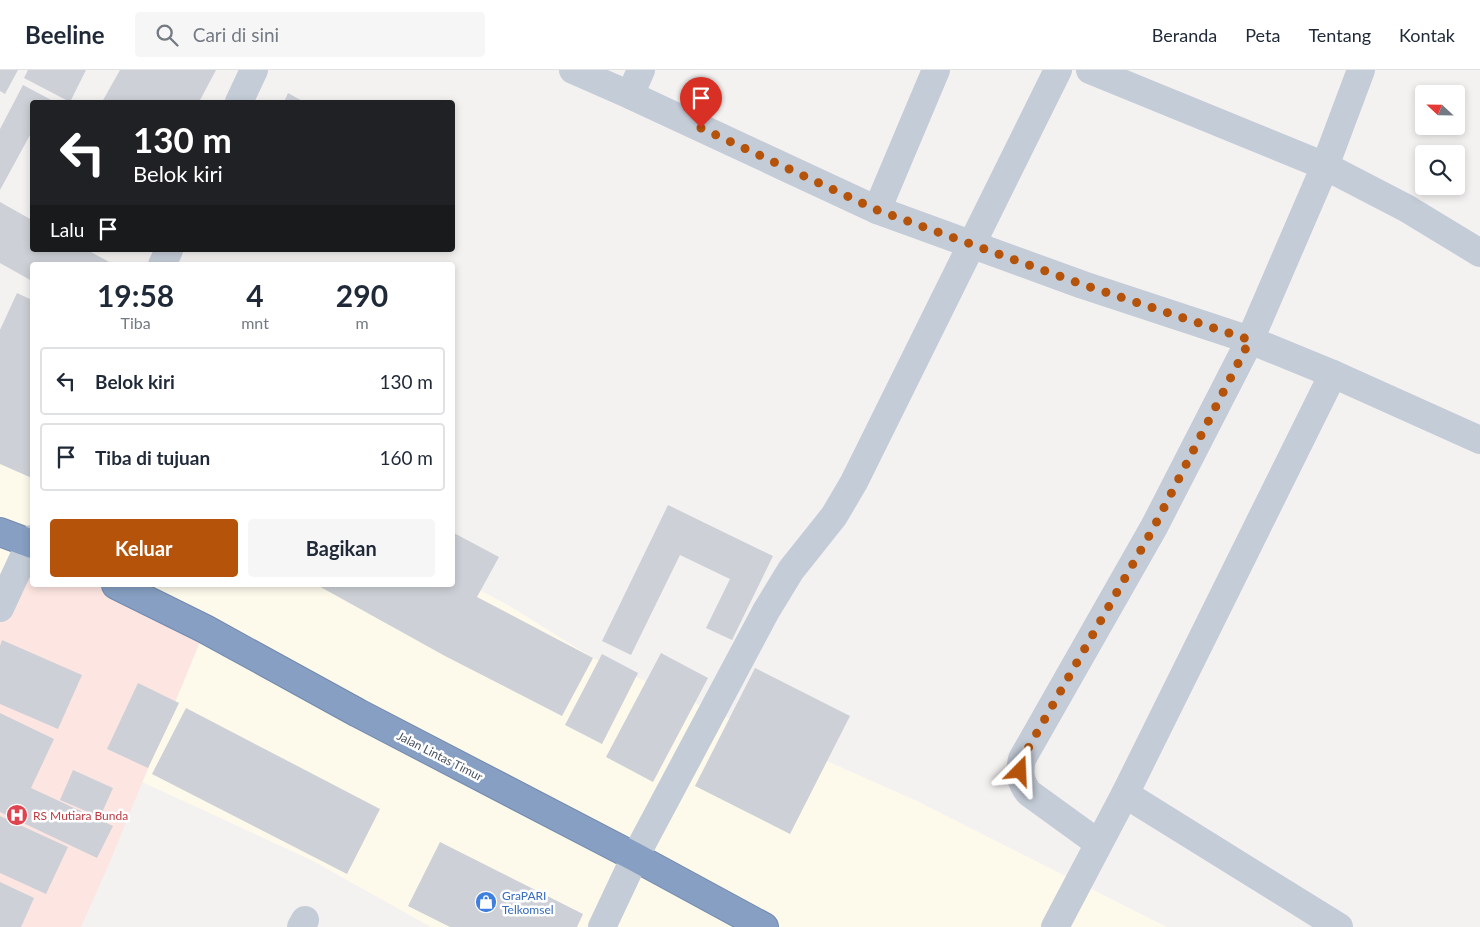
<!DOCTYPE html>
<html lang="id">
<head>
<meta charset="utf-8">
<style>
  :root { --surface:#fff; --page:#f6f6f7; --text:#1f2937; --muted:#747a83; --line:#e0e1e3; --accent:#b45309 }
  body { margin:0; font-family:Lato,sans-serif; background:var(--page); color:var(--text); height:100vh; display:flex; flex-direction:column; font-size:19px; white-space:nowrap }
  * { box-sizing:border-box; margin:0 }
  p { font-size:16px; color:var(--muted) }
  .icon { flex:none; width:28px; height:28px; fill:none; stroke:currentColor; stroke-width:2; stroke-linecap:round; stroke-linejoin:round }
  .map { position:relative; flex:1; overflow:hidden }
  .drawer { position:absolute; left:30px; top:192px; width:425px; height:325px; display:flex; flex-direction:column; background:var(--surface); border-radius:5px; box-shadow:0 2px 8px #0003 }
  .drawer>* { flex:none }
  .banner { position:absolute; left:30px; top:30px; width:425px; height:152px; border-radius:5px; box-shadow:0 2px 8px #0003; background:#202124; color:#fff; overflow:hidden }
  .needle { width:32px; rotate:292deg }
  .controls { position:absolute; left:1415px; top:15px; display:grid; gap:10px }
  .controls a { display:grid; place-items:center; width:50px; height:50px; border-radius:5px; background:var(--surface); box-shadow:0 2px 8px #0003; font-size:25px }
  .pin { position:absolute; display:grid; place-items:center; width:42px; height:42px; color:#fff; margin:-51px -21px; border-radius:50% 50% 50% 0; rotate:-45deg; box-shadow:0 0 5px #0007 }
  .pin .icon { rotate:45deg }
  .me { position:absolute; width:55px; margin:-28px; rotate:21deg; stroke-linejoin:round; filter:drop-shadow(0 0 4px #0008) }
  .turn { display:flex; align-items:center; gap:18px; height:105px; padding:0 20px; font-size:22px }
  .turn .icon { width:65px; height:65px; stroke-width:2.5 }
  .turn b { display:block; font-size:35px; line-height:42px }
  .then { display:flex; align-items:center; height:48px; padding:0 20px; background:#0003; gap:10px; font-size:19px }
  .eta { display:flex; justify-content:space-evenly; align-items:center; height:85px; text-align:center }
  .eta b { font-size:30px; font-weight:700; line-height:35px }
  .action { display:flex; gap:10px; margin-top:auto; padding:10px 20px }
  .action a { flex:1; height:58px; border-radius:5px; background:var(--accent); color:#fff; font-size:20px; font-weight:700; line-height:58px; text-align:center }
  .action a+a { background:var(--page); color:var(--text) }
  ul { padding:0; list-style:none }
  li { display:flex; align-items:center; gap:15px; height:68px; margin:0 10px 8px; padding:0 10px; border:2px solid var(--line); border-radius:5px }
  li div { flex:1 }
  li b { display:block; font-size:19px }
  li em { font-style:normal }
  header { display:flex; align-items:center; gap:30px; box-sizing:border-box; height:70px; padding:0 25px; background:var(--surface); border-bottom:1px solid var(--line) }
  header strong { font-size:24px }
  nav { display:flex; gap:28px; margin-inline-start:auto; font-size:18px }
  .search { width:350px; height:45px; background:var(--page); display:flex; align-items:center; gap:12px; box-sizing:border-box; padding:0 18px; border-radius:5px; color:var(--muted); font-size:19px }
  .map>svg:first-child { display:block }
</style>
</head>
<body>
<header>
<strong>Beeline</strong>
<div class="search"><svg class="icon" aria-label="search" viewBox="0 0 24 24"><circle cx="10" cy="10" r="6"/><path d="M15 15l6 6"/></svg>Cari di sini</div>
<nav><a>Beranda</a><a>Peta</a><a>Tentang</a><a>Kontak</a></nav>
</header>
<div class="map">
<svg width="1480" height="857" viewBox="0 0 1480 857">
  <rect width="100%" height="100%" fill="#f4f1f1"/>
  <!-- commercial -->
  <g fill="#fdf9eb">
    <polygon points="0,287 32,300 32,485 0,508"/>
    <polygon points="453,506 508,535 593,588 915,730 1167,857 431,857 311,790 142,712 205,560 102,515 452,515"/>
  </g>
  <!-- medical -->
  <polygon fill="#fde6e2" points="32,474 32,515 116,515 205,559 109,794 81,857 0,857 0,550"/>
  <!-- building -->
  <g fill="#cdd0d6">
    <polygon points="0,0 18,0 5,24 0,21"/>
    <polygon points="28,0 86,0 70,32 24,8"/>
    <polygon points="120,0 216,0 199,32 102,32"/>
    <polygon points="23,15 55,32 32,32 32,66 30,65 0,120 0,59"/>
    <polygon points="288,23 304,32 284,32"/>
    <polygon points="0,132 32,150 32,180 87,180 115,195 32,195 32,211 0,193"/>
    <polygon points="17,223 32,230 32,408 0,394 0,260"/>
    <polygon points="668,435 773,486 732,570 706,558 730,509 680,485 631,585 602,571"/>
    <polygon points="452,462 499,487 477,527 593,588 562,646 445,586 317,515 452,515"/>
    <polygon points="2,570 82,605 58,659 0,634 0,576"/>
    <polygon points="661,583 708,608 653,712 606,687"/>
    <polygon points="602,584 638,603 602,674 565,655"/>
    <polygon points="755,598 850,646 790,764 695,716"/>
    <polygon points="138,613 179,633 148,698 107,679"/>
    <polygon points="186,638 380,739 347,804 152,704"/>
    <polygon points="0,643 54,669 31,718 113,756 97,788 0,742"/>
    <polygon points="73,700 113,718 100,747 60,730"/>
    <polygon points="0,746 68,777 46,824 0,803"/>
    <polygon points="440,772 583,844 577,857 450,857 408,836"/>
    <polygon points="0,812 34,828 21,857 0,857"/>
  </g>
  <g fill="none" stroke-linecap="round" stroke-linejoin="round">
    <!-- highway casing -->
    <g stroke="#718aae" stroke-width="30">
      <g id="highway">
        <polyline points="0,462 32,474"/>
        <polyline points="116,515 205,559 358,643 635,787 764,857"/>
      </g>
    </g>
    <!-- minor -->
    <g stroke="#c4ccd7" stroke-width="28">
      <polyline points="573,0 630,25 877,140 1083,215 1250,270 1333,304 1480,370"/>
      <polyline points="1090,0 1325,96 1406,138 1480,183"/>
      <polyline points="630,25 641,0"/>
      <polyline points="239,32 254,0"/>
      <polyline points="877,140 936,0"/>
      <polyline points="162,195 169,180"/>
      <polyline points="0,538 32,469"/>
      <polyline points="1125,724 1339,857"/>
      <path d="M1098,773L1029,723C1020,712 1019,703 1022,689L1154,457L1250,270L1325,96L1361,0"/>
      <polyline points="301,857 305,850"/>
      <polyline points="602,857 635,787 766,541 791,500 834,446 854,412 1058,0"/>
      <polyline points="1055,857 1125,724 1333,304"/>
    </g>
    <!-- highway -->
    <use href="#highway" stroke="#869fc2" stroke-width="28"/>
  </g>
  <g fill="none" stroke-linecap="round" stroke-linejoin="round">
    <!-- route -->
    <polyline stroke="#b45309" stroke-width="9" stroke-dasharray="0 16.2" points="701,58 877,140 1084,215 1250,270 1154,457 1022,689 1020,701"/>
  </g>
  <!-- icons -->
  <defs>
    <g id="hospital-disc" transform="scale(1.125)"><circle r="9.5" fill="#e0444e" stroke="#fff"/><path d="M-5-5h3v3.5h4V-5h3V5h-3V1.5h-4V5h-3Z" fill="#fff"/></g>
    <g id="shop-disc" transform="scale(1.125)"><circle r="9.5" fill="#3f7fe0" stroke="#fff"/><path d="M-5-2.5h2.3a2.7 3.5 0 0 1 5.4 0H5L5.5 6h-11ZM-1.5-2.5h3a1.5 2.3 0 0 0-3 0Z" fill="#fff"/></g>
  </defs>
  <g fill-rule="evenodd">
    <use href="#hospital-disc" x="17" y="745"/>
    <use href="#shop-disc" x="486" y="832"/>
  </g>
  <g text-anchor="middle" dominant-baseline="central" stroke-width="5" stroke-linejoin="round" paint-order="stroke">
    <!-- street labels -->
    <g font-size="12" fill="#485360" stroke="#fff">
      <text transform="translate(440 686) rotate(27)">Jalan Lintas Timur</text>
    </g>
    <!-- health labels -->
    <g font-size="12" fill="#be3a42" stroke="#fff" text-anchor="start">
      <text x="33" y="745">RS Mutiara Bunda</text>
    </g>
    <!-- shop labels -->
    <g font-size="12" fill="#366cbe" stroke="#fff" text-anchor="start">
      <text x="502" y="825">GraPARI<tspan x="502" dy="14">Telkomsel</tspan></text>
    </g>
  </g>
</svg>
<div class="controls">
<a><svg class="needle" viewBox="-14 -14 28 28"><path d="M0-13l5 13h-10z" fill="#e53935"/><path d="M0 13l5-13h-10z" fill="#747a83"/></svg></a>
<a><svg class="icon" aria-label="search" viewBox="0 0 24 24"><circle cx="10" cy="10" r="6"/><path d="M15 15l6 6"/></svg></a>
</div>
<div class="pin" style="left:701px;top:58px;background:#d93025"><svg class="icon" aria-label="arrive" viewBox="0 0 24 24"><path d="M6 21V4h12l-3 4 3 4H6"/></svg></div>
<svg class="me" style="left:1020px;top:701px" viewBox="-20 -20 40 40"><path d="M0-17L14 15 0 8-14 15z" fill="#b45309" stroke="#fff" stroke-width="4"/></svg>
<div class="banner">
<div class="turn"><svg class="icon" aria-label="left" viewBox="0 0 24 24"><path d="M17 20v-9H6M10 6l-5 5 5 5"/></svg><div><b>130 m</b>Belok kiri</div></div>
<div class="then">Lalu<svg class="icon" aria-label="arrive" viewBox="0 0 24 24"><path d="M6 21V4h12l-3 4 3 4H6"/></svg></div>
</div>
<section class="drawer">
<div class="eta">
<div><b>19:58</b><p>Tiba</p></div>
<div><b>4</b><p>mnt</p></div>
<div><b>290</b><p>m</p></div>
</div>
<ul>
<li><svg class="icon" aria-label="left" viewBox="0 0 24 24"><path d="M17 20v-9H6M10 6l-5 5 5 5"/></svg><div><b>Belok kiri</b></div><em>130 m</em></li>
<li><svg class="icon" aria-label="arrive" viewBox="0 0 24 24"><path d="M6 21V4h12l-3 4 3 4H6"/></svg><div><b>Tiba di tujuan</b></div><em>160 m</em></li>
</ul>
<div class="action"><a>Keluar</a><a>Bagikan</a></div>
</section>
</div>
</body>
</html>
